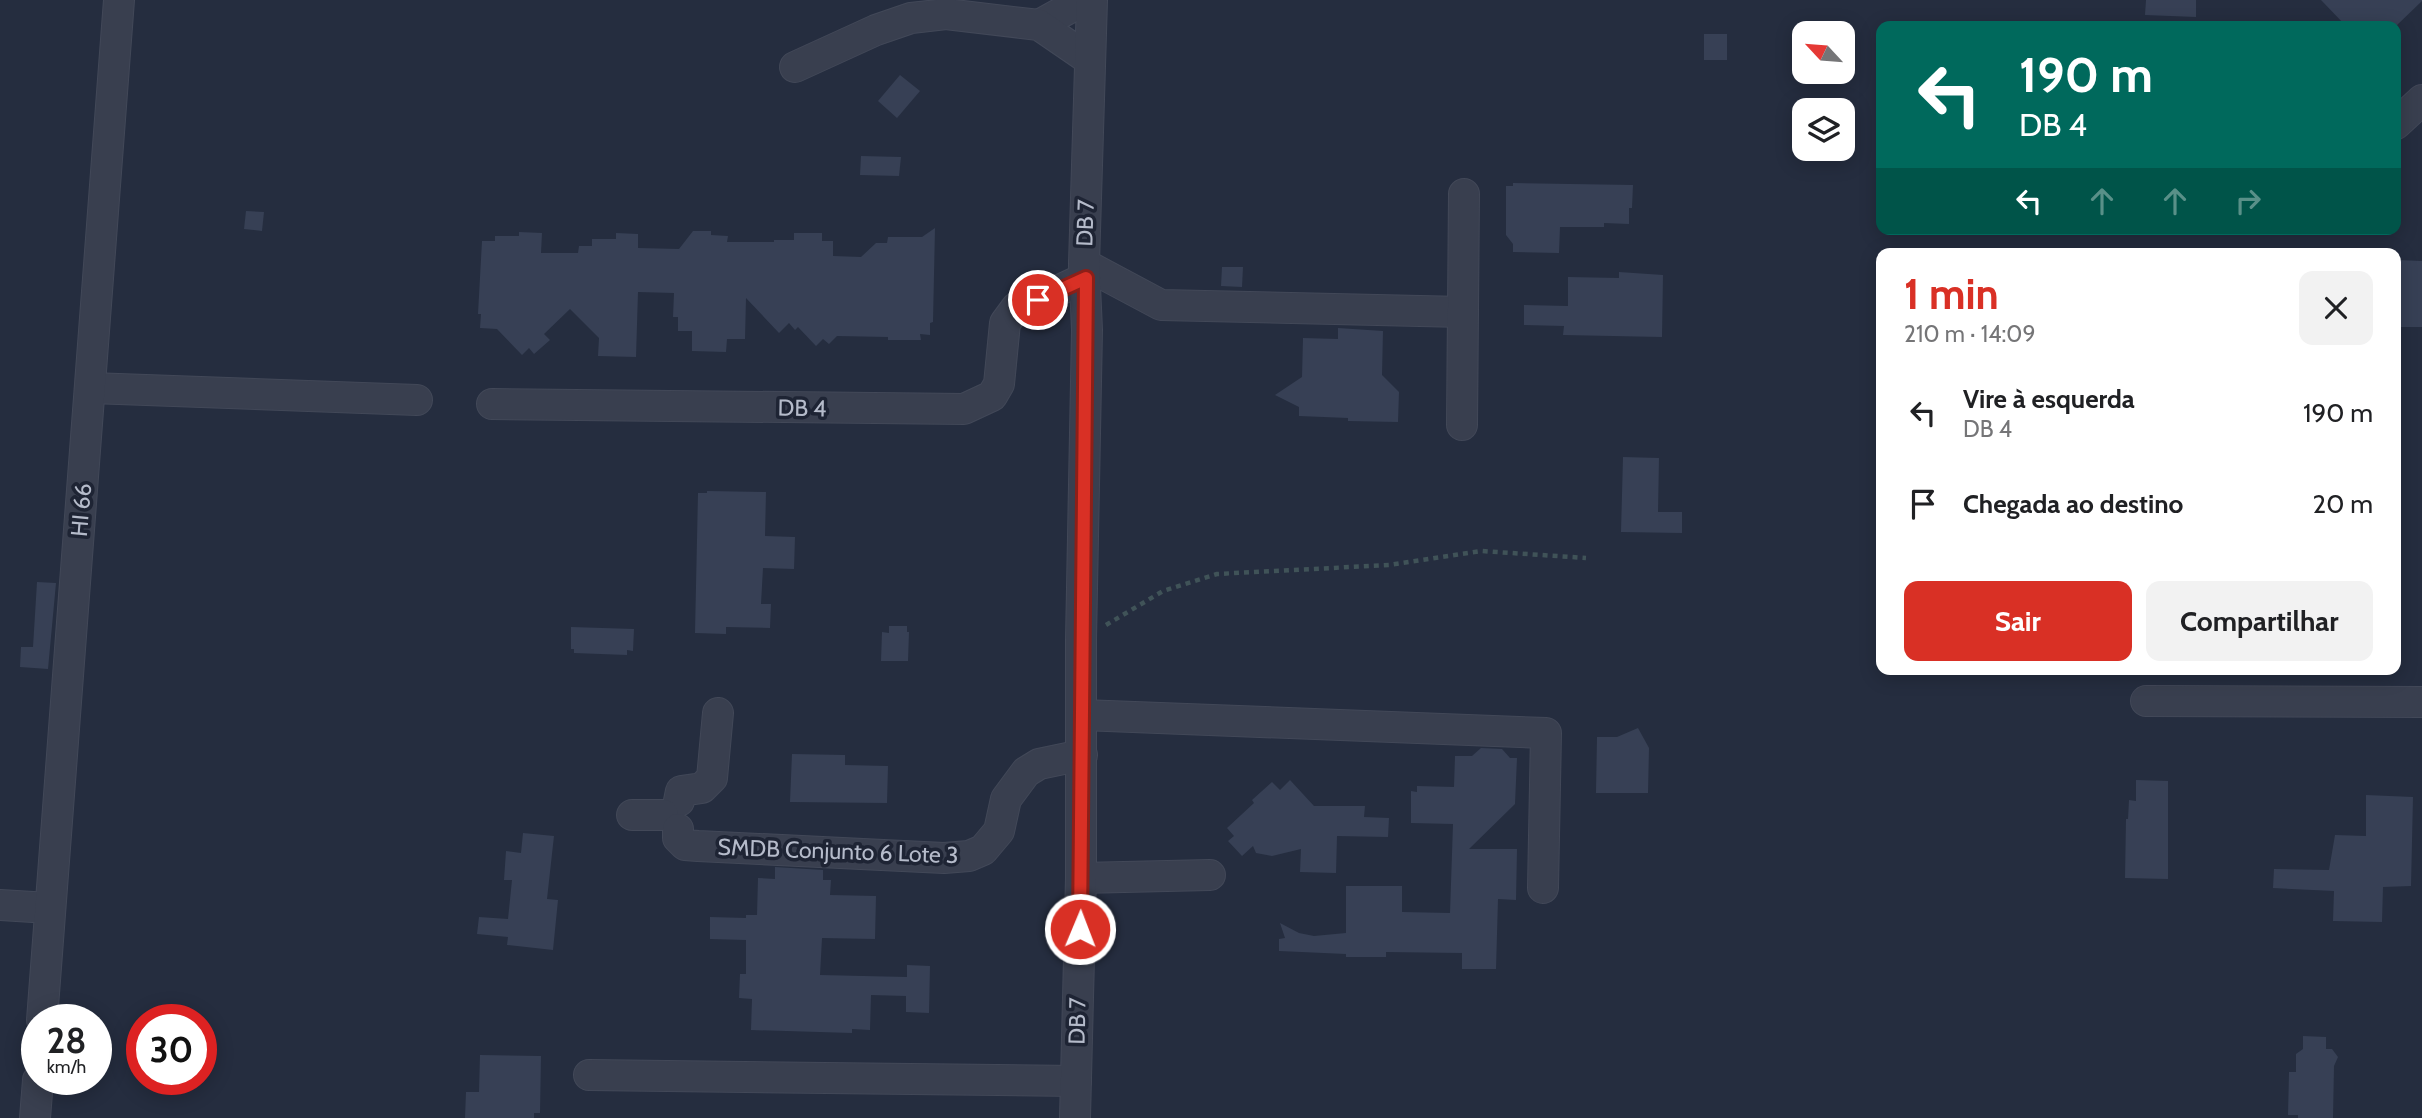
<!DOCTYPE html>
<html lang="pt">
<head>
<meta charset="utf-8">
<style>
  :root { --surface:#fff; --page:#f2f2f2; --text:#202124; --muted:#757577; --accent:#d93025 }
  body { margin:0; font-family:Cabin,sans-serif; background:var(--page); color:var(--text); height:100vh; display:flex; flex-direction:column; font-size:26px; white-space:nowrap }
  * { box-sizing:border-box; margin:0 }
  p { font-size:23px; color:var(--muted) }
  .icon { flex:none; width:38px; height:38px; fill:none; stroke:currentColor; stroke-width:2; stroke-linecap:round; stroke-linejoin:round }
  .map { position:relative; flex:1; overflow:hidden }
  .side { position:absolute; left:1876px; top:248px; width:525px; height:427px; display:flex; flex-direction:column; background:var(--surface); border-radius:14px; box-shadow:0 4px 18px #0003 }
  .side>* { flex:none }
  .hud { position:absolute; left:1876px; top:21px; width:525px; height:214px; border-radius:14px; box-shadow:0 4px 18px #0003; background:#00695c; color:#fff; overflow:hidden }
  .needle { width:46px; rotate:296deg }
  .tools { position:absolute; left:1792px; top:21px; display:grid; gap:14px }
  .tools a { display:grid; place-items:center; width:63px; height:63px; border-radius:14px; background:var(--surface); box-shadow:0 4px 18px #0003; font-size:35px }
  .speed { position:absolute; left:21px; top:1004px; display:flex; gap:14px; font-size:35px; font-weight:700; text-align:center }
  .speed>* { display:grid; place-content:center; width:91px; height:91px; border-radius:50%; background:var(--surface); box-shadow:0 4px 18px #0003; line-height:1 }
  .speed small { font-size:18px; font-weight:400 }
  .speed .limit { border:10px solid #d22; background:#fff; color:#111 }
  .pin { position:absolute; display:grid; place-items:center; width:60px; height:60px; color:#fff; margin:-30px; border:4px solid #fff; border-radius:50%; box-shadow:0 2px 7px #0007 }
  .me { position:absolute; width:77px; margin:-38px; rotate:1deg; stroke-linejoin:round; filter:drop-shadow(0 0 5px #0008) }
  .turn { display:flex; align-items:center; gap:24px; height:147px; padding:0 28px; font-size:32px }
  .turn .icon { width:91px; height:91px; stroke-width:2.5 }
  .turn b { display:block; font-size:49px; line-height:60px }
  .lanes { display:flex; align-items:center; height:66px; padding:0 28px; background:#0003; justify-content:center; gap:35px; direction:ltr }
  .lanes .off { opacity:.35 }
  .round { display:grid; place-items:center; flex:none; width:74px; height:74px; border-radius:14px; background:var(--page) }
  .headline { display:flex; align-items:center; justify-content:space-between; height:119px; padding:0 28px }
  h1 { font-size:42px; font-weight:700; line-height:52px; color:var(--accent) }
  .action { display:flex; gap:14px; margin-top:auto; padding:14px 28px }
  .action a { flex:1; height:80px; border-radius:14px; background:var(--accent); color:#fff; font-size:28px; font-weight:700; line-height:80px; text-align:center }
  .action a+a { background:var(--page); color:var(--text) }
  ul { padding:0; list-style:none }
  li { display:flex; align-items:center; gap:21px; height:91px; padding:0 28px }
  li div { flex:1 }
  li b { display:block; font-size:26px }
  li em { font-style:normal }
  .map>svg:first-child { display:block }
</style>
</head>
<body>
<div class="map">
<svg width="2422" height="1118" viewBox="0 0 2422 1118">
  <rect width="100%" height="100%" fill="#252d3f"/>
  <!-- building -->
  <g fill="#374055">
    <polygon points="2146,0 2196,0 2196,17 2145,15"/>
    <polygon points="2321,0 2422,0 2422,1 2396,26 2346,26"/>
    <rect x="1704" y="34" width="23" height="26"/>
    <polygon points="900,75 920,91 897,118 878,101"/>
    <polygon points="861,156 901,157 899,176 860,175"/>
    <polygon points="1513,183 1633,185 1632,208 1629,208 1629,224 1604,223 1604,227 1560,227 1559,253 1513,252 1513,244 1506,235 1506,186 1513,186"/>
    <polygon points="246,211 264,212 262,231 244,229"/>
    <polygon points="935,228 933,322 930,323 930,335 920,334 921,340 888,340 888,337 837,336 829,344 823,339 816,346 798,327 795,330 789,323 779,333 746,298 745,339 727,339 726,352 692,351 692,331 678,331 678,317 673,317 674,293 638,292 636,357 598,356 599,338 570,309 544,334 550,340 534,354 529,348 522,355 497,329 480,328 481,314 478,314 482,241 495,241 495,236 519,236 519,232 542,233 541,253 578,253 579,246 592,246 592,239 616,239 616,233 638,234 638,248 679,249 693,231 711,231 711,235 728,236 727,242 774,242 774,240 794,240 794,233 822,233 822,241 833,241 833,256 861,257 876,243 887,243 888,237 922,237"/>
    <polygon points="2398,260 2422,261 2422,327 2396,327"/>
    <polygon points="1222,267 1243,267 1242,287 1221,286"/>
    <polygon points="1619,272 1663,275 1662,337 1563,335 1564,326 1524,325 1524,305 1568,306 1568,277 1619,278"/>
    <polygon points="1338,328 1383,331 1382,375 1399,392 1398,422 1348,421 1348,418 1299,416 1299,407 1275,395 1302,377 1303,338 1338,339"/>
    <polygon points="1623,457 1659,458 1658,512 1682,512 1682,533 1621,532"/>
    <polygon points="707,491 766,492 765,536 795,537 794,569 763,568 761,604 771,604 770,628 726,627 726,634 695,633 698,493 707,493"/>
    <polygon points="37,582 56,583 48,669 20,667 21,647 33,647"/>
    <polygon points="889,626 907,626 907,632 909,632 908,661 881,661 882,632 889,633"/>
    <polygon points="571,627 634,629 633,651 627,650 627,655 574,653 574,649 571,649"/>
    <polygon points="1638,728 1649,748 1648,793 1596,793 1597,737 1617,737"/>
    <polygon points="1481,748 1502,749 1510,758 1517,758 1515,804 1469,849 1517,849 1516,900 1498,899 1496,969 1462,969 1462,953 1386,952 1386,957 1346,957 1346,954 1279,951 1279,939 1285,938 1280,923 1299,933 1314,936 1346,933 1346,886 1402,886 1402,912 1450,913 1453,824 1411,823 1411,791 1417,792 1417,786 1454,787 1455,756 1472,756"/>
    <polygon points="792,754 845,755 845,765 888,766 887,803 790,802"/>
    <polygon points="1290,780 1314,806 1365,806 1364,817 1389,818 1388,837 1337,836 1336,873 1300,872 1301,849 1272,856 1256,853 1253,846 1242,856 1228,841 1234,836 1227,828 1254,803 1252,800 1272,782 1280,790"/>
    <polygon points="2136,780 2168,781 2168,879 2125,878 2126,819 2128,819 2129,800 2136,801"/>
    <polygon points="2366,795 2413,797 2411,886 2383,887 2382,922 2333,921 2334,891 2273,888 2274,869 2329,870 2335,835 2366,836"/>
    <polygon points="523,833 554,836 547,899 558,900 553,950 507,945 508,937 477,934 479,917 508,919 512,880 504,880 506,851 521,853"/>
    <polygon points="775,867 823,870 823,880 831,880 830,895 876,896 875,939 822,938 820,975 907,977 907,965 930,966 929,1013 906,1012 906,996 871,995 870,1030 852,1029 852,1033 751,1030 752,999 739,998 740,974 746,974 746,940 710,939 710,917 746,918 746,915 757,915 758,878 775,879"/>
    <polygon points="2303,1036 2326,1037 2326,1049 2332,1049 2338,1057 2334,1066 2333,1118 2298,1118 2298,1115 2288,1115 2289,1072 2296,1072 2296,1054 2303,1049"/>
    <polygon points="480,1055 541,1056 540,1113 534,1113 534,1118 465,1118 466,1092 479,1092"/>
  </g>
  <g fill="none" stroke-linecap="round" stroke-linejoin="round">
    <!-- minor casing -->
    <g stroke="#424858" stroke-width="32">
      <g id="minor">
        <polyline points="1039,25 1084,0"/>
        <polyline points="795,67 876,30 911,18 946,14 1039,25 1090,60"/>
        <polyline points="2396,124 2422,100"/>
        <polyline points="1084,264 1161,305 1463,312"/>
        <polyline points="91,388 417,400"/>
        <polyline points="492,404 964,409 992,396 999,384 1005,323 1016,308 1029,300 1038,300 1085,278"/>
        <polyline points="1462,425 1464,194"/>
        <polyline points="2146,701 2422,702"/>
        <polyline points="1082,715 1546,733 1543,888"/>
        <polyline points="679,801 681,791 702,788 712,778 718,713"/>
        <polyline points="632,815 663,815"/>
        <polyline points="678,829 678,838 685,845 698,846 944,858 969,856 983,850 999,831 1006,799 1026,772 1039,764 1082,755"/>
        <polyline points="1081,878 1210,875"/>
        <polyline points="0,905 49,908"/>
        <polyline points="42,1020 119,0"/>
        <polyline points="589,1075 1076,1081"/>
        <polyline points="35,1118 38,1080"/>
        <polyline points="1075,1118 1081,878 1081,640 1087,330 1084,264 1092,0"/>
      </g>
    </g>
    <!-- path -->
    <polyline stroke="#405358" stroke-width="4.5" stroke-dasharray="5 5" stroke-linecap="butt" points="1106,625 1163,591 1217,574 1389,565 1481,551 1586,558"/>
    <!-- minor -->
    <use href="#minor" stroke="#393f4f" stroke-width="30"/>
  </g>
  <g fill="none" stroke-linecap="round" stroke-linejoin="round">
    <!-- route casing -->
    <g stroke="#8d1f18" stroke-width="18">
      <polyline id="route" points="1038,300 1086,278 1080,929"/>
    </g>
    <!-- route -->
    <use href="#route" stroke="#d93025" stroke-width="12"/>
  </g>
  <g text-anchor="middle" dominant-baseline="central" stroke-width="7" stroke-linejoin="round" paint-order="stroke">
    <!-- street labels -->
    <g font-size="23" fill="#b5bbca" stroke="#1e2434">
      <text transform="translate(1085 223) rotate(-88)">DB 7</text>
      <text transform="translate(802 408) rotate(1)">DB 4</text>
      <text transform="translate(81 510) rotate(-85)">HI 66</text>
      <text transform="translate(838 851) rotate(2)">SMDB Conjunto 6 Lote 3</text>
      <text transform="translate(1077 1021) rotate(-89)">DB 7</text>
    </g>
  </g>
</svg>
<div class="tools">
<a><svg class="needle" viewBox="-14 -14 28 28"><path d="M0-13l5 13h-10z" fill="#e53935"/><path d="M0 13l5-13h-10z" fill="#757577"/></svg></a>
<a><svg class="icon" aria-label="layers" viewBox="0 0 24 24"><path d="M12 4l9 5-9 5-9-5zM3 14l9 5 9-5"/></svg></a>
</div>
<div class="speed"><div>28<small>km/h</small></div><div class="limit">30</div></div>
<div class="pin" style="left:1038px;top:300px;background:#d93025"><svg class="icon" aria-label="arrive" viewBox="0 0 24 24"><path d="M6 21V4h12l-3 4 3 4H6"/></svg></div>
<svg class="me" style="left:1080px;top:929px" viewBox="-20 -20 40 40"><circle r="17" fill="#d93025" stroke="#fff" stroke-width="3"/><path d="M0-11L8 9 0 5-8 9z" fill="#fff"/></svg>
<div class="hud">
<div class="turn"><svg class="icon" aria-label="left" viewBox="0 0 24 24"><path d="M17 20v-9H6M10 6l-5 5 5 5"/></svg><div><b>190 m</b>DB 4</div></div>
<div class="lanes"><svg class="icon" aria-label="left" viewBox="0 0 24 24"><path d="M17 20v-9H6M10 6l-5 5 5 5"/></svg><svg class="icon off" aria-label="ahead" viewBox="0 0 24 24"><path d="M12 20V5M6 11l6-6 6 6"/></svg><svg class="icon off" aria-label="ahead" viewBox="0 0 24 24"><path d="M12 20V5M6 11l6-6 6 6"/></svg><svg class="icon off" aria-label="right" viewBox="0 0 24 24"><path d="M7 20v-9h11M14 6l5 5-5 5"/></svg></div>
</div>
<section class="side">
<div class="headline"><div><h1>1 min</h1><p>210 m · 14:09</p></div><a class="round"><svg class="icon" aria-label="close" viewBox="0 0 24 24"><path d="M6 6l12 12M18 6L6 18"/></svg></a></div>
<ul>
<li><svg class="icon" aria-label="left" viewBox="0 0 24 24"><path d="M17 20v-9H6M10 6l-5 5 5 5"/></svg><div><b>Vire à esquerda</b><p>DB 4</p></div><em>190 m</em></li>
<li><svg class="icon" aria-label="arrive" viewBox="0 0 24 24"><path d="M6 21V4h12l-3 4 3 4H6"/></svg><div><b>Chegada ao destino</b></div><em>20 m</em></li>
</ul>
<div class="action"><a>Sair</a><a>Compartilhar</a></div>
</section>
</div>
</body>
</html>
